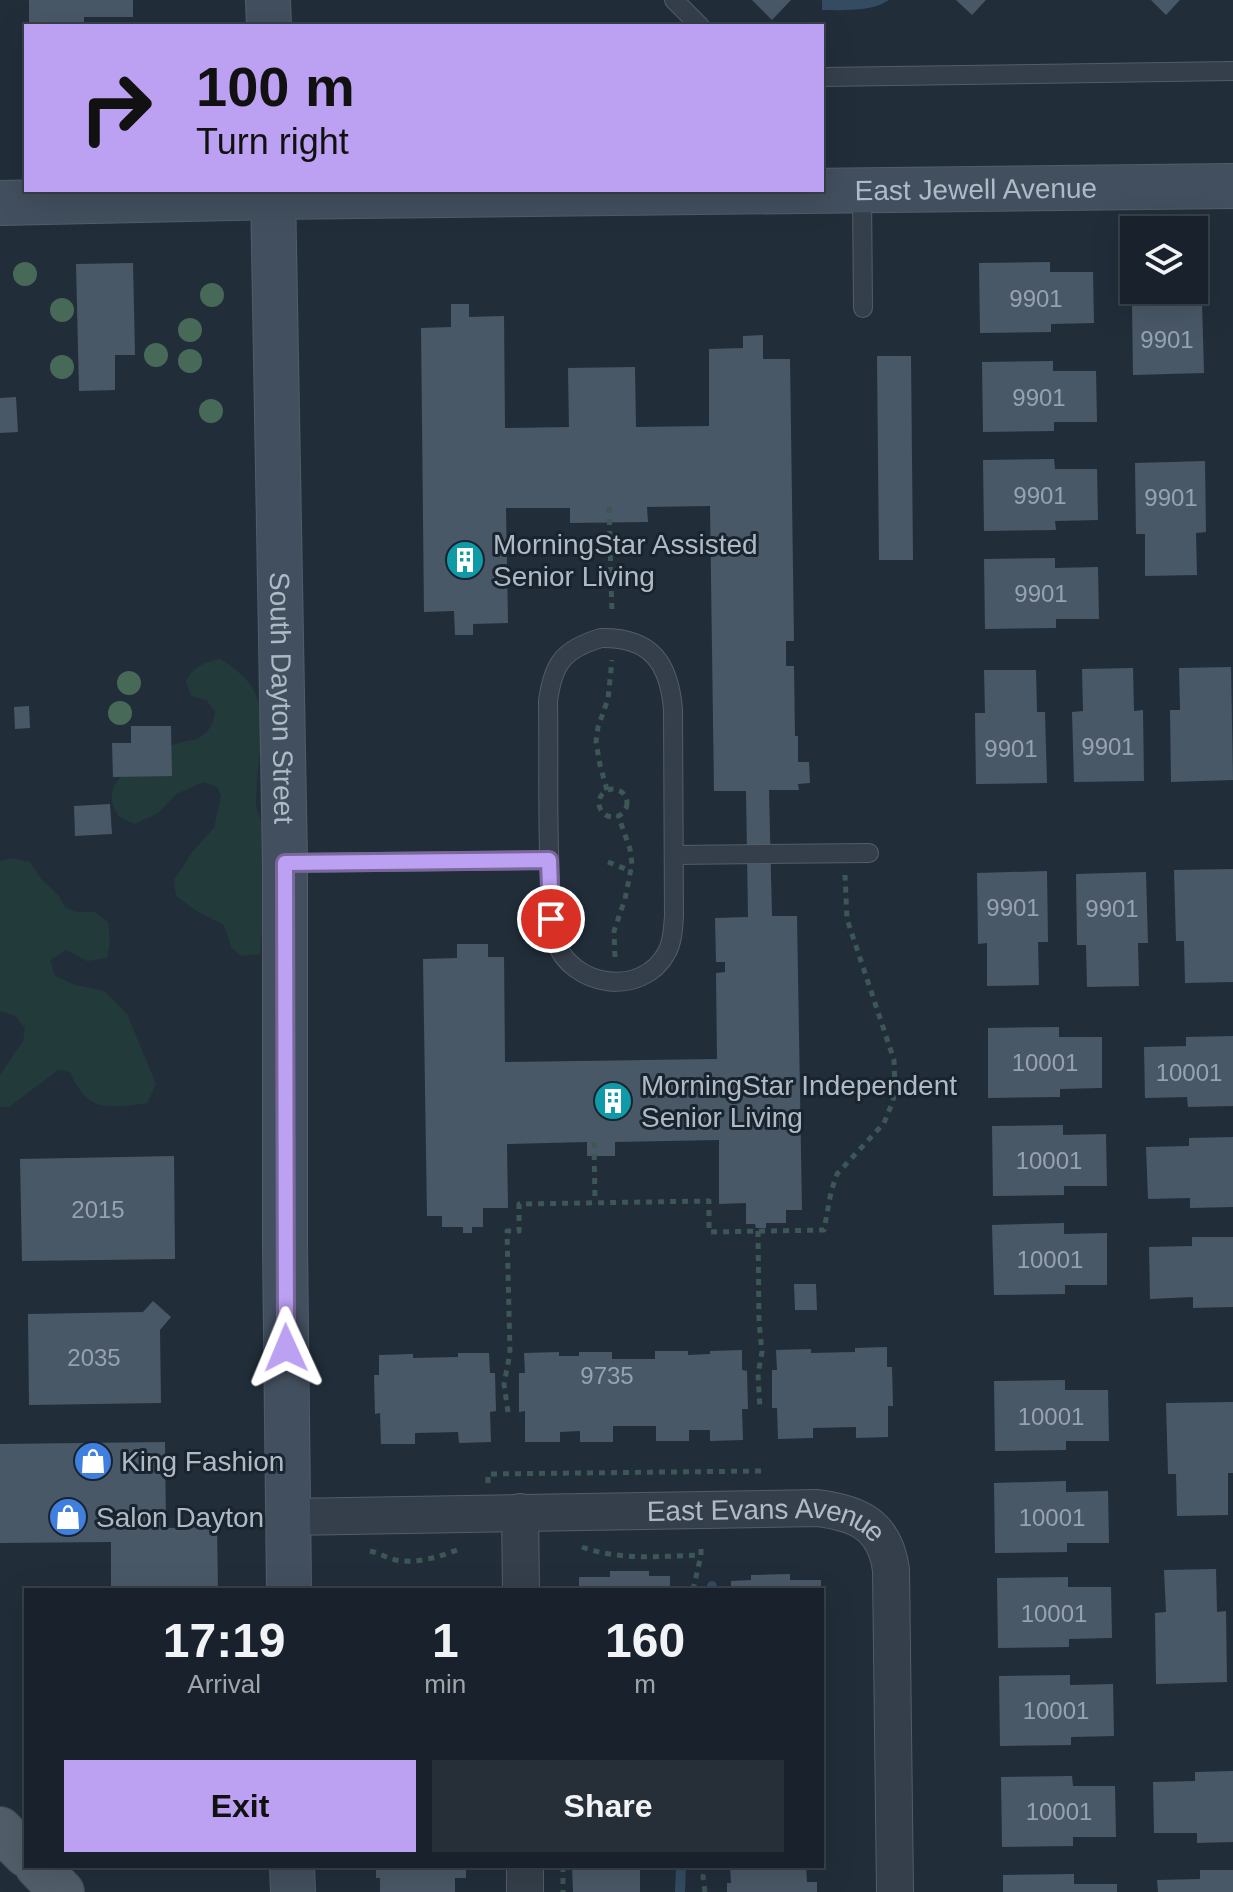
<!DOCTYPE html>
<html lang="en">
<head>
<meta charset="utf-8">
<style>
  :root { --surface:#19222c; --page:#262f38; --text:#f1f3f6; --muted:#9fa4a9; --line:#373f48; --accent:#bca0f2 }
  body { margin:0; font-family:Helvetica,sans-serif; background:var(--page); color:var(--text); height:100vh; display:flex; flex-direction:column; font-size:30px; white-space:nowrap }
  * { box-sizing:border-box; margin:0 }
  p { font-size:26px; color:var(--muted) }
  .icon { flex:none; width:44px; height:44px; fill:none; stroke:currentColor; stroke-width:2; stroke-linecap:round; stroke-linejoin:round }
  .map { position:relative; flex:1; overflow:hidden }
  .details { position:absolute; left:24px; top:1588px; width:800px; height:280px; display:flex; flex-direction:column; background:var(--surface); border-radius:0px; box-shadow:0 8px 32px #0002,0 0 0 2px var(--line) }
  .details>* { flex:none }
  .hud { position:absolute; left:24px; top:24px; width:800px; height:168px; border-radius:0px; box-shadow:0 8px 32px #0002,0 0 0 2px var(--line); background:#bca0f2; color:#111; overflow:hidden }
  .tools { position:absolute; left:1120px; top:216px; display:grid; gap:16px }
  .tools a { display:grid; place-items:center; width:88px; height:88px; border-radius:0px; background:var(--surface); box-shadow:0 8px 32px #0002,0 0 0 2px var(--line); font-size:40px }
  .pin { position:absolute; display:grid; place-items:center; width:68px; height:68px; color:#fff; margin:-34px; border:4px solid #fff; border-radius:50%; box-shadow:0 2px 8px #0007 }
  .me { position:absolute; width:88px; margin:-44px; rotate:359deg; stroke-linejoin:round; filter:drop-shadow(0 0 6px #0008) }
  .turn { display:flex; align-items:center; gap:28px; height:168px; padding:0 40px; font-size:36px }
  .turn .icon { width:104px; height:104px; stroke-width:2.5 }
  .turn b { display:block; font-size:56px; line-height:68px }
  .eta { display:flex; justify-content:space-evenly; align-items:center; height:136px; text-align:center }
  .eta b { font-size:48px; font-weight:600; line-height:56px }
  .action { display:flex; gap:16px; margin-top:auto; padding:16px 40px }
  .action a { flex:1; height:92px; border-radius:0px; background:var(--accent); color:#111; font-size:32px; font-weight:600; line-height:92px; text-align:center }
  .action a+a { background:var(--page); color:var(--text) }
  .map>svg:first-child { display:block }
</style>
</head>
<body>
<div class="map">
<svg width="1233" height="1892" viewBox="0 0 1233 1892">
  <rect width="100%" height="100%" fill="#212e3a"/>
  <!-- green -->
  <g fill="#233a3b">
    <path d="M220,659C235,668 251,680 257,698C266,727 256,771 256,802C256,815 266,825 267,837C271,876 262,916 260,954L241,956L231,947L224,925L195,910L176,896L174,880L193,851L214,828L221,796L217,787L204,782L176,794L158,813L135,824L119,817C116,811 112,805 112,799C110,770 160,749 182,742C188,740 196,741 200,737C211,730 214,722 215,711L206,700L191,696L186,681C193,667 204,662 220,659Z"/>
    <path d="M12,858L30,862L41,879L58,895L65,907L76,912H94L108,922L110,942L107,958L87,961L66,950L50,960L55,976L75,985L104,991L127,1014L156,1084L147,1103C134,1105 107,1109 95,1103C83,1097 75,1083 70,1072L58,1070L9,1107H0V1075L23,1041L25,1028L16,1016L0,1011V861Z"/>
  </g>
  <!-- water -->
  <path fill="#344b62" d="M822,0H889C871,12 843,10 822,10Z"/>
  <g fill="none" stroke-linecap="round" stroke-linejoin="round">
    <!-- stream -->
    <g stroke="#344b62" stroke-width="10">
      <polyline points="711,1590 712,1586"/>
      <polyline points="680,1892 681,1866"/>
    </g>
  </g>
  <!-- building -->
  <g fill="#495867">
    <polygon points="29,0 133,0 133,17 84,17 84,26 29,26"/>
    <polygon points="752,0 791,0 772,20"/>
    <polygon points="956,0 986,0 972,15"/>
    <polygon points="1151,0 1180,0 1166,15"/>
    <polygon points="1050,262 1050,272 1093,272 1094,323 1051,324 1051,332 980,333 979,263"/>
    <polygon points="133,263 135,355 115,355 115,390 79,391 76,264"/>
    <polygon points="1141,290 1193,290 1193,302 1202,302 1204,373 1133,375 1132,304 1142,304"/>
    <polygon points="451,304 469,304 469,317 504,316 505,428 569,427 568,368 635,367 636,427 709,426 709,349 743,348 743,336 763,335 763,359 790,359 794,641 786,641 786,666 794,666 795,736 798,736 798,762 809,762 810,783 798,784 799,790 769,790 772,916 797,916 802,1210 786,1210 786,1223 766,1223 766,1228 756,1228 755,1224 746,1224 746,1203 719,1204 719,1140 615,1142 615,1156 587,1156 587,1142 507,1144 508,1208 483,1208 483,1227 472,1227 472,1233 463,1233 463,1227 442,1227 442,1216 427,1216 423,959 457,958 457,944 488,944 488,957 504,957 505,1062 717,1059 716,973 725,972 725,962 716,962 715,918 748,917 746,791 714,791 710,506 647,507 648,522 570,523 570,508 506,508 508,623 473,624 473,635 455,635 454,611 424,612 421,328 451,327"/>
    <polygon points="877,356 911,356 913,560 879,560"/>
    <polygon points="1053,361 1053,371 1096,371 1097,422 1054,422 1054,431 983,432 982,362"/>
    <polygon points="16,397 18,432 0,433 0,398"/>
    <polygon points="1054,459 1055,469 1097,469 1098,520 1055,521 1056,530 984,531 983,460"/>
    <polygon points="1205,461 1206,532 1196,533 1197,575 1145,576 1145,534 1136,534 1135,463"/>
    <polygon points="1055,558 1055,568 1098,567 1099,619 1056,619 1056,628 985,629 984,559"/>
    <polygon points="1231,667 1233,780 1171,782 1170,710 1180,710 1179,668"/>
    <polygon points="1133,668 1134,711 1143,710 1144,781 1074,782 1072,712 1083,711 1082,669"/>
    <polygon points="984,670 1036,670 1037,712 1045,712 1047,783 976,784 975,713 985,713"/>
    <polygon points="29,706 30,728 15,729 14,707"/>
    <polygon points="131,726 171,726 172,776 113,777 112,743 131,743"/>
    <polygon points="110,804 112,834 75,836 74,806"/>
    <polygon points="1233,869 1233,982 1185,983 1184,941 1176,941 1174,870"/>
    <polygon points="1047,871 1048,942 1038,942 1039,985 987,986 987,943 978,944 977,873"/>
    <polygon points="1146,872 1148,943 1138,943 1139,986 1087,987 1086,945 1077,945 1076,874"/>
    <polygon points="1059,1027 1059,1037 1102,1037 1102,1088 1060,1089 1060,1097 988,1098 988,1028"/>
    <polygon points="1233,1036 1233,1106 1188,1107 1187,1097 1145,1098 1144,1047 1186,1046 1186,1037"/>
    <polygon points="1063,1125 1063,1135 1106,1134 1107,1186 1064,1186 1064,1195 993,1196 992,1126"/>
    <polygon points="1233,1137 1233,1207 1190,1208 1190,1198 1148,1199 1146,1147 1189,1146 1189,1138"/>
    <polygon points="174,1156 175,1259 22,1261 20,1159"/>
    <polygon points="1064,1223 1064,1234 1107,1233 1107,1285 1065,1285 1065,1294 994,1295 992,1225"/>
    <polygon points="1192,1237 1233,1237 1233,1307 1193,1308 1193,1297 1150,1299 1149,1247 1192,1246"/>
    <polygon points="794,1284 816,1284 817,1310 795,1310"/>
    <polygon points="153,1301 171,1317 160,1330 161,1403 29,1405 28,1314 143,1312"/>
    <polygon points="887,1347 887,1367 892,1367 893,1406 888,1406 888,1437 856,1438 856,1427 813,1428 813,1438 778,1439 777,1408 772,1408 772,1370 777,1370 776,1350 811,1349 811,1353 855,1352 855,1348"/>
    <polygon points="742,1350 742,1370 747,1371 748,1409 742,1409 743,1440 710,1441 710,1430 689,1430 689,1441 656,1441 656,1426 613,1426 613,1442 580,1442 580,1431 560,1432 560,1442 525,1442 525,1411 519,1412 519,1373 525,1373 524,1353 559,1352 559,1356 579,1356 579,1352 612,1352 612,1359 655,1359 655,1351 688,1351 688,1355 710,1354 710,1351"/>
    <polygon points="458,1353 489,1353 490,1373 495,1373 496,1411 490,1412 491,1442 459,1443 458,1432 415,1433 415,1444 381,1444 380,1413 375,1414 374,1375 379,1375 379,1355 413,1354 413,1358 458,1357"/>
    <polygon points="1065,1380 1065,1390 1108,1390 1109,1441 1066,1441 1066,1450 995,1451 994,1381"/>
    <polygon points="1233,1402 1233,1473 1228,1473 1228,1515 1177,1516 1176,1474 1168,1474 1166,1403"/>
    <polygon points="165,1442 166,1528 217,1527 218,1590 111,1590 111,1542 0,1543 0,1444"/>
    <polygon points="1066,1481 1066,1492 1108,1491 1109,1543 1067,1543 1067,1552 995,1553 994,1483"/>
    <polygon points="1216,1569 1217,1612 1226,1611 1227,1682 1156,1684 1155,1613 1166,1612 1164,1570"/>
    <polygon points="610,1571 649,1571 649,1576 670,1576 670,1590 579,1590 579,1577 610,1577"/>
    <polygon points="790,1574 790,1580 821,1580 821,1590 731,1590 731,1581 751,1580 751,1575"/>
    <polygon points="1068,1577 1068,1587 1111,1587 1112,1638 1069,1639 1069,1647 998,1648 997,1578"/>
    <polygon points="1070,1675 1070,1685 1113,1684 1114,1736 1071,1737 1071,1745 1000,1746 999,1676"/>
    <polygon points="1233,1771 1233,1842 1197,1843 1197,1833 1154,1833 1153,1782 1195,1781 1195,1772"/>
    <polygon points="1072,1776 1073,1786 1115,1786 1116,1837 1073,1837 1073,1846 1002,1847 1001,1777"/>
    <polygon points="376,1866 466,1866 466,1878 455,1878 455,1892 380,1892 380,1878 376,1878"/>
    <polygon points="572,1866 640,1866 640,1892 573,1892"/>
    <polygon points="730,1866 806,1866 807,1882 817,1882 817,1892 727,1892 727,1883 731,1883"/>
    <polygon points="1200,1870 1233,1870 1233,1892 1158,1892 1157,1880 1200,1879"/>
    <polygon points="1074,1874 1074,1884 1117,1884 1117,1892 1003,1892 1003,1875"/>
  </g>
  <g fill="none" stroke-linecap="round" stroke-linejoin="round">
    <!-- lane casing -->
    <g stroke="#525d68" stroke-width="20">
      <g id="lane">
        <polyline points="674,0 700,26"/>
        <polyline points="822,77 1233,71"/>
        <polyline points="862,191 863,308"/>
        <path d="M601,638C651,637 669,663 673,709L674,916C673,928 673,941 667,952C643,998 571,988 555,940C549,921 550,899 550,879C547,820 549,760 548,701C553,663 564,649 601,638Z"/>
        <polyline points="674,855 869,853"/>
        <polyline points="285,863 549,860"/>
      </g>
    </g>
    <!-- street casing -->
    <g stroke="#525d68" stroke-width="38">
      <g id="street">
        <polyline points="520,1512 521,1590"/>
        <path id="s1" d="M288,1517L817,1508C858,1513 885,1525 891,1570L895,1892"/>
        <polyline points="525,1866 525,1892"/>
      </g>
    </g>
    <!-- secondary casing -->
    <g stroke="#525d68" stroke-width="46">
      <g id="secondary">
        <polyline points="268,0 269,26"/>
        <path id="s2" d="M273,190L285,863V1246L289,1590"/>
        <path id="s3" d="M0,203L273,197L1233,186"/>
        <polyline points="292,1866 293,1892"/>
      </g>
    </g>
    <!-- primary casing -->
    <g stroke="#414b57" stroke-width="46">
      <g id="primary">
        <polyline points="0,1829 26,1855"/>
        <polyline points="37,1866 62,1892"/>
      </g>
    </g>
    <!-- path -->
    <g stroke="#3d5656" stroke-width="5" stroke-dasharray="6 6" stroke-linecap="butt">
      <polyline points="609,507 612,614"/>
      <circle cx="613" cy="803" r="14"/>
      <polyline points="607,790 600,765 596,742 598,727 608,699 612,660"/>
      <polyline points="608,862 631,871"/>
      <polyline points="615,957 614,931 625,899 632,864 630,849 618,815"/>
      <polyline points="594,1142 595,1202"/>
      <polyline points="758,1231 759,1322 762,1352 758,1374 760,1409"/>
      <polyline points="508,1412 504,1384 510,1353 507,1231 519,1231 519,1204 709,1201 709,1232 824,1230 831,1192 837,1174 884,1123 893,1101 895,1089 894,1060 847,919 845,875"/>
      <polyline points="488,1483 488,1474 761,1471"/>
      <path d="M582,1547C620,1561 661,1556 701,1555"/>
      <path d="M370,1551C379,1553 387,1558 396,1560C417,1564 438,1557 457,1550"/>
      <polyline points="693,1590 701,1555 701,1544"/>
      <polyline points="563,1866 563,1892"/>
      <polyline points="705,1892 703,1877 705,1866"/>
    </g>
    <!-- lane -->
    <use href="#lane" stroke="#353f4b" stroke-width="18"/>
    <!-- street -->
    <use href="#street" stroke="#353f4b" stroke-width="36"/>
    <!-- secondary -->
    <use href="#secondary" stroke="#424f5e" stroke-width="44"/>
    <!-- primary -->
    <use href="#primary" stroke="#525e6b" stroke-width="44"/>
  </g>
  <!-- trees -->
  <g fill="#476957">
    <circle cx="25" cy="274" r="12"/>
    <circle cx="212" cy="295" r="12"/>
    <circle cx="62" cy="310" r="12"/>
    <circle cx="190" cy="330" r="12"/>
    <circle cx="156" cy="355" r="12"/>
    <circle cx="190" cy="361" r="12"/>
    <circle cx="62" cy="367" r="12"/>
    <circle cx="211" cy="411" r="12"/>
    <circle cx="129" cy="683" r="12"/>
    <circle cx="120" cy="713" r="12"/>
  </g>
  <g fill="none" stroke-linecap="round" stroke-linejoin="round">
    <!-- route casing -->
    <g stroke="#7a689d" stroke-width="20">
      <polyline id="route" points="286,1348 285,863 549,860 551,919"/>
    </g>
    <!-- route -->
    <use href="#route" stroke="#bca0f2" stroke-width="14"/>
  </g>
  <!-- icons -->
  <defs>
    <g id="building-disc" transform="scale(2)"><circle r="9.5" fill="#0f9aa8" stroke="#1a242f"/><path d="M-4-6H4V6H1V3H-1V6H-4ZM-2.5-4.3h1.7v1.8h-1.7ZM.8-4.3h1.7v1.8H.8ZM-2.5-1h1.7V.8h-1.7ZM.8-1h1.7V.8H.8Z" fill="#fff"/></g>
    <g id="shop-disc" transform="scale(2)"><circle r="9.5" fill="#3f7fe0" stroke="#1a242f"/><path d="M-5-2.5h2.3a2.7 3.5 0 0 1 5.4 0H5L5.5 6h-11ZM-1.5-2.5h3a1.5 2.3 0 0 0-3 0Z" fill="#fff"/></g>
  </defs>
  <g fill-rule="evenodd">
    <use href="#building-disc" x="465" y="560"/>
    <use href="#building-disc" x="613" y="1101"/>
    <use href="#shop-disc" x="93" y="1461"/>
    <use href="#shop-disc" x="68" y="1517"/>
  </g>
  <g text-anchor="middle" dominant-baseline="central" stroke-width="6" stroke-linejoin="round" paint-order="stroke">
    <!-- number labels -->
    <g font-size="24" fill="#96a2af">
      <text x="1036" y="298">9901</text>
      <text x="1167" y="339">9901</text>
      <text x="1039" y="397">9901</text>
      <text x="1040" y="495">9901</text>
      <text x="1171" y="497">9901</text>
      <text x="1041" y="593">9901</text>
      <text x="1108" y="746">9901</text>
      <text x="1011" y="748">9901</text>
      <text x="1013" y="907">9901</text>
      <text x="1112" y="908">9901</text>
      <text x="1045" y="1062">10001</text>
      <text x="1189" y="1072">10001</text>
      <text x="1049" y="1160">10001</text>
      <text x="98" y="1209">2015</text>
      <text x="1050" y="1259">10001</text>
      <text x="94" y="1357">2035</text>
      <text x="607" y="1375">9735</text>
      <text x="1051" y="1416">10001</text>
      <text x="1052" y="1517">10001</text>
      <text x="1054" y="1613">10001</text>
      <text x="1056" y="1710">10001</text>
      <text x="1059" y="1811">10001</text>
    </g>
    <!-- street labels -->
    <g font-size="28" fill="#afbac7" stroke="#1a242f">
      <text stroke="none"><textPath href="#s3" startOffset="976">East Jewell Avenue</textPath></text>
      <text stroke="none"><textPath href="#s2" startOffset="508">South Dayton Street</textPath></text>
      <text stroke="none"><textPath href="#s1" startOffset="480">East Evans Avenue</textPath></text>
    </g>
    <!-- poi labels -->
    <g font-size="28" fill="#afbac7" stroke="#1a242f" text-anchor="start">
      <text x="493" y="544">MorningStar Assisted<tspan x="493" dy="32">Senior Living</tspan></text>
      <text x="641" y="1085">MorningStar Independent<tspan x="641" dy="32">Senior Living</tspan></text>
      <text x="121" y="1461">King Fashion</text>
      <text x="96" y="1517">Salon Dayton</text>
    </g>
  </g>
</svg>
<div class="tools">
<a><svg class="icon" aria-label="layers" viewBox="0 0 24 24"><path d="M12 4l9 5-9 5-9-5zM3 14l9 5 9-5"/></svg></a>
</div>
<div class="pin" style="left:551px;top:919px;background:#d93025"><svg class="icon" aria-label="arrive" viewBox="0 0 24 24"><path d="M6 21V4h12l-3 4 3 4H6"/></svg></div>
<svg class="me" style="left:286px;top:1348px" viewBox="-20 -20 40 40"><path d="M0-17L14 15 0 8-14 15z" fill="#bca0f2" stroke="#fff" stroke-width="4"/></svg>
<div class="hud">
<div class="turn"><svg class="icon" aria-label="right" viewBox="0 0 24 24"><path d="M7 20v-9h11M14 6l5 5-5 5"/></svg><div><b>100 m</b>Turn right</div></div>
</div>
<section class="details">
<div class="eta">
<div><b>17:19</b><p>Arrival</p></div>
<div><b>1</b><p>min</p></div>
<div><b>160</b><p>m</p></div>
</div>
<div class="action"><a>Exit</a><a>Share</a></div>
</section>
</div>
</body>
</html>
